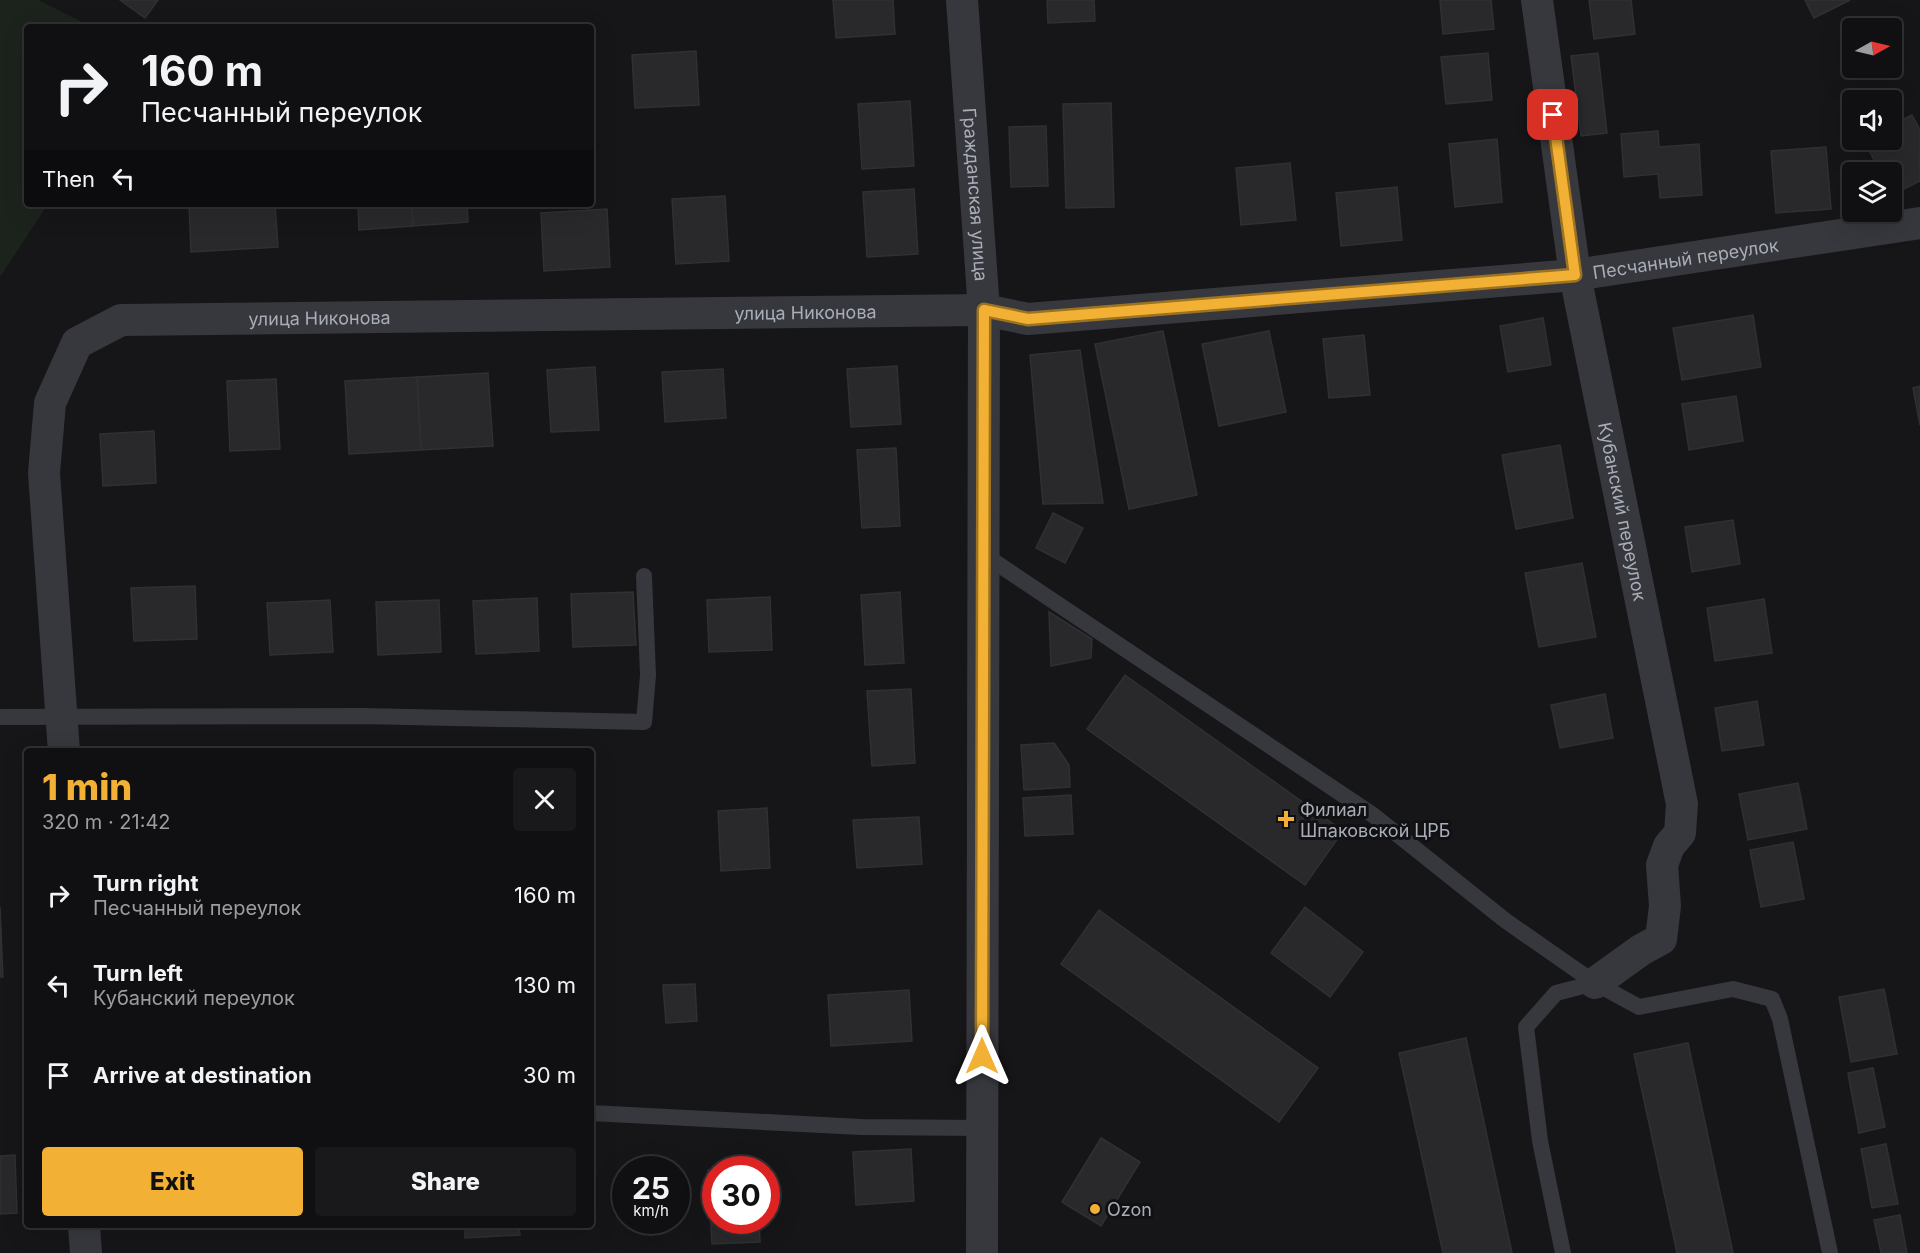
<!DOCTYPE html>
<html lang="en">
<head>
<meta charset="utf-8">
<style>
  :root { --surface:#101012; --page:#19191b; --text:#f1f3f6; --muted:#9c9d9f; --line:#303032; --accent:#f2b134 }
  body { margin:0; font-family:Inter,sans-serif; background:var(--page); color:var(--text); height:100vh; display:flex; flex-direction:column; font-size:22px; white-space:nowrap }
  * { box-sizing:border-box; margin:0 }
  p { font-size:20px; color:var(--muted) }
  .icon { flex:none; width:33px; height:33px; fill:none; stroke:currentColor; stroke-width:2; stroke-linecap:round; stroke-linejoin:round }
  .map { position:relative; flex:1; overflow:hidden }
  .side { position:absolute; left:24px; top:748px; width:570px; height:480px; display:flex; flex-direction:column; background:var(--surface); border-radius:6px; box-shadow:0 6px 24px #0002,0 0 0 2px var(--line) }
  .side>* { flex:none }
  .banner { position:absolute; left:24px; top:24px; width:570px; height:183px; border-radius:6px; box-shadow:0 6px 24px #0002,0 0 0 2px var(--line); background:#101012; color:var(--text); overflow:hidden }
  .needle { width:39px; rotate:82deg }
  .buttons { position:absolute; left:1842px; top:18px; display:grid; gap:12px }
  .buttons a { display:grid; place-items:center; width:60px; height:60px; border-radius:6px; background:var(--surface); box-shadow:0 6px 24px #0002,0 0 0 2px var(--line); font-size:30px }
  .speed { position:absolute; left:612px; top:1156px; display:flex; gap:12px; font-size:30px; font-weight:700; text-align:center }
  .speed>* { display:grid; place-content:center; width:78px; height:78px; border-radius:50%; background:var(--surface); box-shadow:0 6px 24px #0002,0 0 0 2px var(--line); line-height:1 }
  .speed small { font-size:15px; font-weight:400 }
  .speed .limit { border:9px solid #d22; background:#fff; color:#111 }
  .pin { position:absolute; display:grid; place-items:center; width:51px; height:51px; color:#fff; margin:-26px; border-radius:12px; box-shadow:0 3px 9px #0006 }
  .me { position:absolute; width:66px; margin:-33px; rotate:0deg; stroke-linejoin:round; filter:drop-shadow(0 0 4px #0008) }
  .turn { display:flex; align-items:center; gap:21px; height:126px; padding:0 18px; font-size:27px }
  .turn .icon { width:78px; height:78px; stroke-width:2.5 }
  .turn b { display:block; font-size:42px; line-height:51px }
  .then { display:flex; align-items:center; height:57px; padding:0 18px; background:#0003; gap:12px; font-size:22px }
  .round { display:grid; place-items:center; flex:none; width:63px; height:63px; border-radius:6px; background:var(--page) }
  .headline { display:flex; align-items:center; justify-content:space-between; height:102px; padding:0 18px }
  h1 { font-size:36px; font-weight:800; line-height:45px; color:var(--accent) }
  .cta { display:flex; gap:12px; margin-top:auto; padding:12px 18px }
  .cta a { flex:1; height:69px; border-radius:6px; background:var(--accent); color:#111; font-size:24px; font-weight:800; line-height:69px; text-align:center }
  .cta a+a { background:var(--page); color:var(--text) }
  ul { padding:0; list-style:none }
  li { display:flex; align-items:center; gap:18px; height:90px; padding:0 18px }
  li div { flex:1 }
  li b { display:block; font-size:22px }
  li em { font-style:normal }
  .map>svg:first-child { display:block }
</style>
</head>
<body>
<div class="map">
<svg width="1920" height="1253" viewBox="0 0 1920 1253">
  <rect width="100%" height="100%" fill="#161618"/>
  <!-- green -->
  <polygon fill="#1c231d" points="0,0 38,0 92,27 27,27 27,204 48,204 0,277"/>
  <!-- building -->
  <g fill="#29292c" stroke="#303034" stroke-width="1.5">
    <polygon points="120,0 158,0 145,18"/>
    <polygon points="833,0 893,0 895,34 836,38"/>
    <polygon points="1047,0 1094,0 1095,21 1048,23"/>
    <polygon points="1440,0 1491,0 1494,29 1443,34"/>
    <polygon points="1589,0 1631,0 1635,34 1594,39"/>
    <polygon points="1805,0 1850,0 1814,18"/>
    <polygon points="696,51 699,105 635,108 632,55"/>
    <polygon points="1488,53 1492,100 1446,104 1441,57"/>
    <polygon points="1598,53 1607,133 1581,136 1571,56"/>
    <polygon points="910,101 914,166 862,169 858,104"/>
    <polygon points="1111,103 1114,207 1066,208 1063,104"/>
    <polygon points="1912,115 1920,130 1920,181 1892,195 1892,172 1880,172 1864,140 1892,140 1892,125"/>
    <polygon points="1046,126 1048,186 1011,187 1009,127"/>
    <polygon points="1658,131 1659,147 1699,144 1702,195 1660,198 1658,174 1624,177 1621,134"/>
    <polygon points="1497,139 1502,202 1455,207 1449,144"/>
    <polygon points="1826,147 1831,209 1776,213 1771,151"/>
    <polygon points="1290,163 1296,220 1241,225 1236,168"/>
    <polygon points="1397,187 1402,240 1341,246 1336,193"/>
    <polygon points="914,189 918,254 867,257 863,192"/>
    <polygon points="725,196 729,261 676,264 672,199"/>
    <polygon points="189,204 275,204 278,247 191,252"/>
    <polygon points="358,204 412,204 413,226 359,230"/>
    <polygon points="412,204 467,204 468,222 413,226"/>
    <polygon points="607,209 610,267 544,271 541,213"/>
    <polygon points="1753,315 1761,367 1682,380 1673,328"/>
    <polygon points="1543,318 1551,365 1508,372 1500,326"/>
    <polygon points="1163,331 1197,495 1129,509 1095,344"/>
    <polygon points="1269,331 1286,412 1219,426 1202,344"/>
    <polygon points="1364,335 1370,395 1329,398 1323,339"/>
    <polygon points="1080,350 1103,503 1043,504 1030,355"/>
    <polygon points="897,366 901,424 851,427 847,369"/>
    <polygon points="595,367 599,430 551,432 547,370"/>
    <polygon points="723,369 726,418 665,422 662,372"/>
    <polygon points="488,373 493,446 421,450 417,377"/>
    <polygon points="417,377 421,450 349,454 345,381"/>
    <polygon points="276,379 280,449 230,451 227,381"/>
    <polygon points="1920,386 1920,425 1913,388"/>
    <polygon points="1736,396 1743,441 1689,450 1682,404"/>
    <polygon points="154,431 156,483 103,486 100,434"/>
    <polygon points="1560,445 1573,518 1516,529 1502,455"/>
    <polygon points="896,448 900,526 862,528 857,450"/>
    <polygon points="1053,513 1083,528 1065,563 1036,548"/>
    <polygon points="1733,520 1740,564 1692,572 1685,527"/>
    <polygon points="1582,563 1596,637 1539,647 1525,573"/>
    <polygon points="195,586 197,639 134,641 131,588"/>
    <polygon points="633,592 636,645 573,647 571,594"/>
    <polygon points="900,592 904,663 865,665 861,595"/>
    <polygon points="770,597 772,650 709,652 707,600"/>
    <polygon points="537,598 539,651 476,654 473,601"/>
    <polygon points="1764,599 1772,653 1715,661 1707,608"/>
    <polygon points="330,600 333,652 270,655 267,603"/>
    <polygon points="439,600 441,652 378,655 376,602"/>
    <polygon points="1049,612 1092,639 1091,658 1051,666"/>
    <polygon points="1125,675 1343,831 1305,885 1087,729"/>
    <polygon points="911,689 915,763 872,766 867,691"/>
    <polygon points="1605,694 1613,738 1560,748 1551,705"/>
    <polygon points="1757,701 1764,745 1722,751 1715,708"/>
    <polygon points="1054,743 1069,765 1070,787 1024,790 1021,745"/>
    <polygon points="1798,783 1807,829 1748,840 1739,794"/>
    <polygon points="1071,795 1073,834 1025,836 1023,798"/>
    <polygon points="767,808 770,868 721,871 718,811"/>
    <polygon points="919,817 922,864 857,868 853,820"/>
    <polygon points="1793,842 1804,899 1761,907 1750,850"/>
    <polygon points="0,907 3,977 0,977"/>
    <polygon points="1305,907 1363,952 1330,997 1271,953"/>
    <polygon points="1099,910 1318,1068 1279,1122 1061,964"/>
    <polygon points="695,984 697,1021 666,1023 663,985"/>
    <polygon points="1884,989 1897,1054 1851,1062 1839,997"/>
    <polygon points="909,990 912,1041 831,1046 828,995"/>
    <polygon points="1466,1038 1512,1253 1443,1253 1399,1053"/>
    <polygon points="1688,1043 1733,1253 1677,1253 1634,1054"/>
    <polygon points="1873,1068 1885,1127 1859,1133 1848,1073"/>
    <polygon points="1101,1138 1140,1162 1101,1226 1062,1202"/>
    <polygon points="1886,1144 1898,1204 1872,1208 1861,1149"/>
    <polygon points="911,1149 914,1201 856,1205 853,1152"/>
    <polygon points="15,1155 17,1213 0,1214 0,1156"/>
    <polygon points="756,1168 756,1170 716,1170 716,1221 759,1221 760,1242 712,1244 708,1170"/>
    <polygon points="1900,1215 1907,1253 1881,1253 1874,1220"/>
    <polygon points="465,1226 519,1226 520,1235 465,1238"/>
  </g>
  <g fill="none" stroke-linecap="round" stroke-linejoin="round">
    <!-- lane -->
    <g stroke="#37383d" stroke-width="16">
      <polyline points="983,554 1373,815 1506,921 1595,983 1639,1007 1733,989 1772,999 1780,1019 1830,1253"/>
      <polyline points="0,717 363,716 644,722 648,675 644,576"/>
      <polyline points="591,1113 861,1127 982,1128"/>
      <polyline points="1563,1253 1540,1141 1526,1027 1556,993 1595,983"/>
    </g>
    <!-- street -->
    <g stroke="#37383d" stroke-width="32">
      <path id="s1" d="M962,0L984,310L982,1253"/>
      <path id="s2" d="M1537,0L1575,275L1682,804L1680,833L1669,846L1662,865L1665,906L1661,939L1641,950L1595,983"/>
      <path id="s3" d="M64,752L44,473L50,403L77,343L121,320L984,310L1028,319L1575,275L1920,223"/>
      <polyline points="84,1226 86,1253"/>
    </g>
  </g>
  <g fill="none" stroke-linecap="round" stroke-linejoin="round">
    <!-- route casing -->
    <g stroke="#9d7322" stroke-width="15">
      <polyline id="route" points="982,1056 984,310 1028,319 1575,275 1553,115"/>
    </g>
    <!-- route -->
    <use href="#route" stroke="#f2b134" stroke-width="10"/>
  </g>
  <!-- markers -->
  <g fill="#f2b134" stroke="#111113" stroke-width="2">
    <path d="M1283 810h6v6h6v6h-6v6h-6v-6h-6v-6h6z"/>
    <circle cx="1095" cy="1209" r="6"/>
  </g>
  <g text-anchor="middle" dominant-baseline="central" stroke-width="6" stroke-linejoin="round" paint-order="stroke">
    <!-- street labels -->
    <g font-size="18" fill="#a8adb8" stroke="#111113">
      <text stroke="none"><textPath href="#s1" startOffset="195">Гражданская улица</textPath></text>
      <text stroke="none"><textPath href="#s3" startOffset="2034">Песчанный переулок</textPath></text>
      <text stroke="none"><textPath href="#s3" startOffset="1150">улица Никонова</textPath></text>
      <text stroke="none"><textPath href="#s3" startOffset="664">улица Никонова</textPath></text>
      <text stroke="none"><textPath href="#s2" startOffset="519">Кубанский переулок</textPath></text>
    </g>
    <!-- poi labels -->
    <g font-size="18" fill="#a8adb8" stroke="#111113" text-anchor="start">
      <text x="1300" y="809">Филиал<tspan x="1300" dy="21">Шпаковской ЦРБ</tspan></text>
      <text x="1107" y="1209">Ozon</text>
    </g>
  </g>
</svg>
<div class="buttons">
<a><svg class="needle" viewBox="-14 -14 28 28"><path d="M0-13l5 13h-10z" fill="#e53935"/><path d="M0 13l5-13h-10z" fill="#9c9d9f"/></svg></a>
<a><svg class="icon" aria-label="sound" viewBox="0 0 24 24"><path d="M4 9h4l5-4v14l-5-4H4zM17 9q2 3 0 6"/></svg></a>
<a><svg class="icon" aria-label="layers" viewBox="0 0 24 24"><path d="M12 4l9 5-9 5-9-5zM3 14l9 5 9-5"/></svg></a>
</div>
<div class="speed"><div>25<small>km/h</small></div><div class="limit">30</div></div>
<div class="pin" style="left:1553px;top:115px;background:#d93025"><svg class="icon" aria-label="arrive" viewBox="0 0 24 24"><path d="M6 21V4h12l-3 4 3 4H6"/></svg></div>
<svg class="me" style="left:982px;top:1056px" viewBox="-20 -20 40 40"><path d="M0-17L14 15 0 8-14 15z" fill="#f2b134" stroke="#fff" stroke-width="4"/></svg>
<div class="banner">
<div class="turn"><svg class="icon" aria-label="right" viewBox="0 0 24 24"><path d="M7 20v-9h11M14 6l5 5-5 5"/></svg><div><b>160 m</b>Песчанный переулок</div></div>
<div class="then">Then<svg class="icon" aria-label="left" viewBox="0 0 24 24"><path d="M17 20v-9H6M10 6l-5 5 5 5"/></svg></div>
</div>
<section class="side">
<div class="headline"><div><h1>1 min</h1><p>320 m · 21:42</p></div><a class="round"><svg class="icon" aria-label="close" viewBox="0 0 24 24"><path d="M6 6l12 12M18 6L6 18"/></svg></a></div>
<ul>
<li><svg class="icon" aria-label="right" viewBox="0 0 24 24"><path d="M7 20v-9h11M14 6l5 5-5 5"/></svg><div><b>Turn right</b><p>Песчанный переулок</p></div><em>160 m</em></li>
<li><svg class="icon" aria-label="left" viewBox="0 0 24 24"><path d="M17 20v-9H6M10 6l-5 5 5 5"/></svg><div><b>Turn left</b><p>Кубанский переулок</p></div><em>130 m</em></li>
<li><svg class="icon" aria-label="arrive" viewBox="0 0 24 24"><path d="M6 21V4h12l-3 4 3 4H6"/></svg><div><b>Arrive at destination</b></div><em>30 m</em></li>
</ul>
<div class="cta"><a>Exit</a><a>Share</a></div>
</section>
</div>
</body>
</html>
